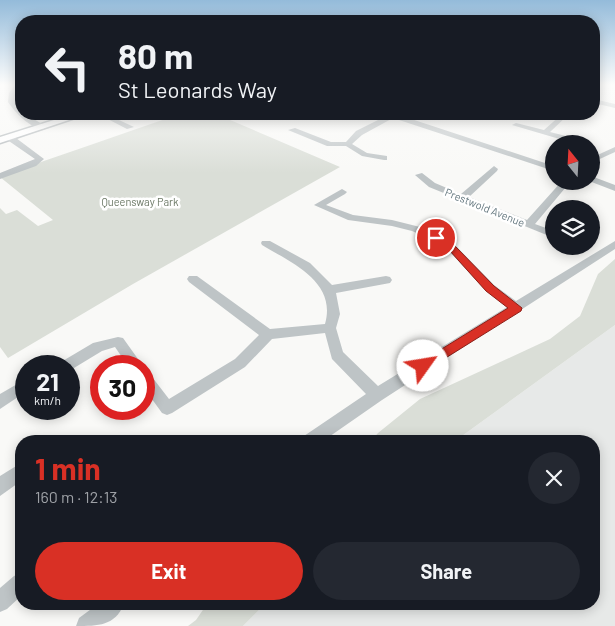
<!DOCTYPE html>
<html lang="en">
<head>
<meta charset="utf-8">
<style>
  :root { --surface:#171b24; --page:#242831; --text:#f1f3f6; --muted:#9ea1a6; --accent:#d93025 }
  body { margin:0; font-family:Barlow,sans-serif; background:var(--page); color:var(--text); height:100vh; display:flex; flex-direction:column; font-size:19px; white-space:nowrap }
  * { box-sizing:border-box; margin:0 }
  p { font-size:16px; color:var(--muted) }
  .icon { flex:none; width:28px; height:28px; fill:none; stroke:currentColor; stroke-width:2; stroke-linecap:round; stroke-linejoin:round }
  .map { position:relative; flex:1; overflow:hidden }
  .panel { position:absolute; left:15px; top:435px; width:585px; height:175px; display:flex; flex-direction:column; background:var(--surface); border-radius:20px; box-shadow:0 2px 12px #0003 }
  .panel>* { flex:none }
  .top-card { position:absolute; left:15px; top:15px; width:585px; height:105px; border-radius:20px; box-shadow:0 2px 12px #0003; background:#171b24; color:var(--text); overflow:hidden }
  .needle { width:32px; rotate:342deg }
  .fabs { position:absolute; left:545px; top:135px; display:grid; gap:10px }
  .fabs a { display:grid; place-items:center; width:55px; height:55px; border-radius:50%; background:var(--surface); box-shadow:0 2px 12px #0003; font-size:25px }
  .speed { position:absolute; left:15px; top:355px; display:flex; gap:10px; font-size:25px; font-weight:700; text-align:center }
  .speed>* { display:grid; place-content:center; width:65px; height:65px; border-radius:50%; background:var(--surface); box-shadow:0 2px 12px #0003; line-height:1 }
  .speed small { font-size:12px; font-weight:400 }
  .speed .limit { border:8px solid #d22; background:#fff; color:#111 }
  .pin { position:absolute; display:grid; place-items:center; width:42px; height:42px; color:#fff; margin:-21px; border:2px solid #fff; border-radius:50%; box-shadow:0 1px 5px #0007 }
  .me { position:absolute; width:55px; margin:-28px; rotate:58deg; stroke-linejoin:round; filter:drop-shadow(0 0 4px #0008) }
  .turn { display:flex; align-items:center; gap:18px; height:105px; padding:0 20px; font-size:22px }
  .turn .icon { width:65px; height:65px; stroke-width:2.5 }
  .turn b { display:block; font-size:35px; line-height:42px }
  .round { display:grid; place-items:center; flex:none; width:52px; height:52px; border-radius:26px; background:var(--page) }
  .head { display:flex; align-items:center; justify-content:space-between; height:85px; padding:0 20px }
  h1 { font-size:30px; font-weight:700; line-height:38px; color:var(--accent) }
  .button { display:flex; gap:10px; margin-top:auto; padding:10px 20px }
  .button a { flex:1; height:58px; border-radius:30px; background:var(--accent); color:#fff; font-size:20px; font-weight:700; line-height:58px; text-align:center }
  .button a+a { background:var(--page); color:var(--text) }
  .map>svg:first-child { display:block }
</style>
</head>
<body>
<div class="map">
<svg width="615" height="626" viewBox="0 0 615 626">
  <rect width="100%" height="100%" fill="#f9f9f7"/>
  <!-- built -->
  <polygon fill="#e7e9e8" points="615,325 615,626 243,626 265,604 594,604 594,441 455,441"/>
  <!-- green -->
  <g fill="#daded7">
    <path d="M180,114H216L340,167L133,284L8,358L0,347V208L6,214L17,210L38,226L53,220L0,177C59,155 120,135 180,114Z"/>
    <polygon points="615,259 615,325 455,441 371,441 378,433 420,399 550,339 580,316 598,274"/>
    <polygon points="207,604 265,604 243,626 188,626 196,620"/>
  </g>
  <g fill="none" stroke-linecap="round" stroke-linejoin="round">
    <!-- major casing -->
    <g stroke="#b2b8bb" stroke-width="3">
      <polygon id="major" points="73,114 87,114 0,143 0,137"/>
    </g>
    <!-- minor -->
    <g fill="#bec4c6" fill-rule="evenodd">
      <path d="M15,85H21C9,102 17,99 21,114H25L44,125V129C30,129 15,112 8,102L9,93Z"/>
      <polygon points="594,99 615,104 615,108 594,103"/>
      <polygon points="98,114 106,114 134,127 127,129"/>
      <polygon points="385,114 396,114 554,166 554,171 393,118 362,135 352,144 367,153 387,156 387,160 384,160 362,156 346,146 327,146 288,130 295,128 331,142 346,142 356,131 386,116"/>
      <polygon points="562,114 569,114 550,132 566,136 566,140 563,140 512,125 516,123 544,130"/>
      <polygon points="6,135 12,135 44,159 36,166 0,179 0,173 35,159 6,139"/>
      <polygon points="615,147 615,152 591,163 591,158"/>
      <polygon points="494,166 498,169 497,171 469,197 527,220 562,181 571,181 535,224 554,231 554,238 429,187 415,175 422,173 435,183 461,194"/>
      <polygon points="591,176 615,185 615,191 589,181 591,181"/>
      <path d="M342,189L347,192L345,194L326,205L353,215L392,220L420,227L440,236L457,247L494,285L516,301L615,241V249L382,400L323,441H302L304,436L366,394L332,359L325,333L272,339L245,367L172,413L167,415L162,413L144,388V371L149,373L169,399L235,359L259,335L189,282L187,279L189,276H197L270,329L325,324C337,282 292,263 262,245L261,243L262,241H270L310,263L332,285L386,276L390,277L392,280L390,283L336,293L340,314L336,328L343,352L378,386L507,307L486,291L449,251L432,240L412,231L392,226L348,220L314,205Z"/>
      <polygon points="118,337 123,338 143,366 128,366 115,347 102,351 69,371 69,366 59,366 61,362 93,343"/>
      <polygon points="19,383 24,385 26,389 24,393 0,409 0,394"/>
      <polygon points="21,463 21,481 0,496 0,476"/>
      <polygon points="21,573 21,596 7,609 0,612 0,588 14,576"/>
      <path d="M98,604H124C115,626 98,626 76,626L79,618Z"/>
    </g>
    <!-- major -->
    <use href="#major" fill="#fff" fill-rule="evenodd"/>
  </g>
  <!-- sky -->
  <linearGradient id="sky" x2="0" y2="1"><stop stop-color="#94bbda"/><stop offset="0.49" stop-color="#fcfcfb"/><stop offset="1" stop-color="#fcfcfb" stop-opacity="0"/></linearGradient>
  <rect width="615" height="173" fill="url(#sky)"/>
  <!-- route -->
  <polygon fill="#d93025" stroke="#8d1f18" points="436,235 456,247 494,286 522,308 521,311 423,372 419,370 417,366 419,363 508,308 486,291 450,251 433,240 431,238"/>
  <g text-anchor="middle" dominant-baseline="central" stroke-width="5" stroke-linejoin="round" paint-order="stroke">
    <!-- far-park labels -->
    <g font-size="11" fill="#6b7865" stroke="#fff">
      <text x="140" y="201">Queensway Park</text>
    </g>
    <!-- far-street labels -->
    <g font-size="11" fill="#667980" stroke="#fff">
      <text transform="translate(485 207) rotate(22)">Prestwold Avenue</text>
    </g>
  </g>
</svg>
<div class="fabs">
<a><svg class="needle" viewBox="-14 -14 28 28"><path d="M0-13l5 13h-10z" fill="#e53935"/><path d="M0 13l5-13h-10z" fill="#9ea1a6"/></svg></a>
<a><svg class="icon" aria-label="layers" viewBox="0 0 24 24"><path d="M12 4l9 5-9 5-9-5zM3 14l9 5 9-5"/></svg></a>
</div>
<div class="speed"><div>21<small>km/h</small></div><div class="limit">30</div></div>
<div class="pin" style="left:436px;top:238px;background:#d93025"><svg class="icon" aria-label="arrive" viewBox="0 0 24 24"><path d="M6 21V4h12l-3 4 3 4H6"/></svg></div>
<svg class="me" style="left:423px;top:366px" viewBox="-20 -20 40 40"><circle r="19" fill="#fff"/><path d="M0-13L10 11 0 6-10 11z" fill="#d93025"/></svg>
<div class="top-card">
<div class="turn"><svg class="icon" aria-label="left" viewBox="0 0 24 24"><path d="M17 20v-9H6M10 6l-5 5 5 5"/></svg><div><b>80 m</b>St Leonards Way</div></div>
</div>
<section class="panel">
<div class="head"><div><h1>1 min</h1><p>160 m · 12:13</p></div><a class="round"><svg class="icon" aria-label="close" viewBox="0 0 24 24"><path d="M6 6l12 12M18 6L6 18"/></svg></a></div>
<div class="button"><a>Exit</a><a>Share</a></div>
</section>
</div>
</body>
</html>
